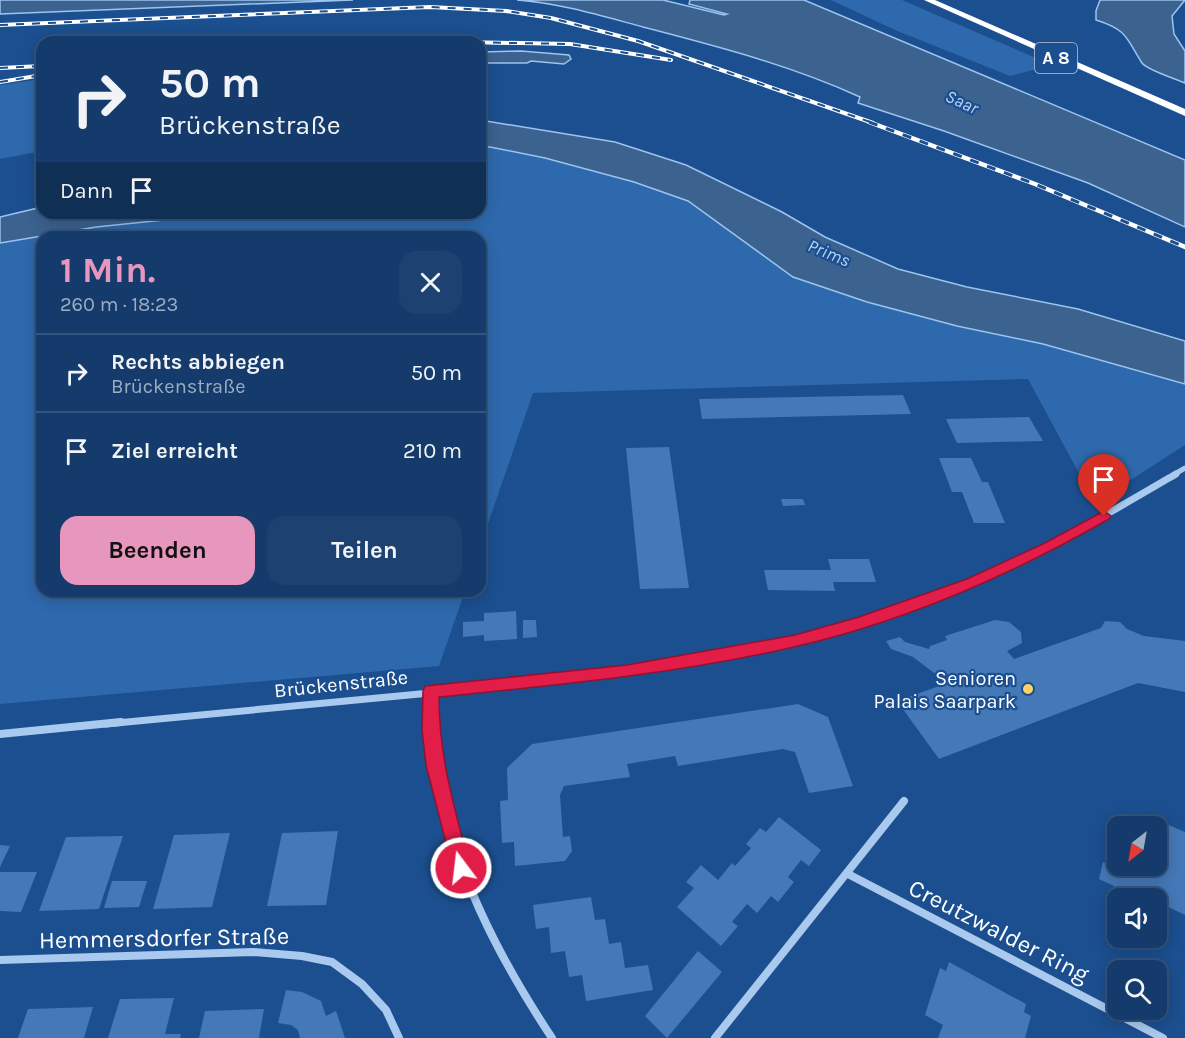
<!DOCTYPE html>
<html lang="de">
<head>
<meta charset="utf-8">
<style>
  :root { --surface:#143b6b; --page:#1d4271; --text:#f1f3f6; --muted:#9dadc1; --line:#33557e; --accent:#e797bd }
  body { margin:0; font-family:Karla,sans-serif; background:var(--page); color:var(--text); height:100vh; display:flex; flex-direction:column; font-size:22px; white-space:nowrap }
  * { box-sizing:border-box; margin:0 }
  p { font-size:20px; color:var(--muted) }
  .icon { flex:none; width:33px; height:33px; fill:none; stroke:currentColor; stroke-width:2; stroke-linecap:round; stroke-linejoin:round }
  .map { position:relative; flex:1; overflow:hidden }
  .details { position:absolute; left:36px; top:231px; width:450px; height:366px; display:flex; flex-direction:column; background:var(--surface); border-radius:18px; box-shadow:0 3px 15px #0003,0 0 0 2px var(--line) }
  .details>* { flex:none }
  .banner { position:absolute; left:36px; top:36px; width:450px; height:183px; border-radius:18px; box-shadow:0 3px 15px #0003,0 0 0 2px var(--line); background:#143b6b; color:var(--text); overflow:hidden }
  .needle { width:39px; rotate:211deg }
  .buttons { position:absolute; left:1107px; top:816px; display:grid; gap:12px }
  .buttons a { display:grid; place-items:center; width:60px; height:60px; border-radius:12px; background:var(--surface); box-shadow:0 3px 15px #0003,0 0 0 2px var(--line); font-size:30px }
  .pin { position:absolute; display:grid; place-items:center; width:51px; height:51px; color:#fff; margin:-62px -26px; border-radius:50% 50% 50% 0; rotate:-45deg; box-shadow:0 0 6px #0007 }
  .pin .icon { rotate:45deg }
  .me { position:absolute; width:66px; margin:-33px; rotate:345deg; stroke-linejoin:round; filter:drop-shadow(0 0 4px #0008) }
  .turn { display:flex; align-items:center; gap:21px; height:126px; padding:0 24px; font-size:27px }
  .turn .icon { width:78px; height:78px; stroke-width:2.5 }
  .turn b { display:block; font-size:42px; line-height:51px }
  .then { display:flex; align-items:center; height:57px; padding:0 24px; background:#0003; gap:12px; font-size:22px }
  .round { display:grid; place-items:center; flex:none; width:63px; height:63px; border-radius:18px; background:var(--page) }
  .overview { display:flex; align-items:center; justify-content:space-between; height:102px; padding:0 24px }
  h1 { font-size:36px; font-weight:700; line-height:45px; color:var(--accent) }
  .cta { display:flex; gap:12px; margin-top:auto; padding:12px 24px }
  .cta a { flex:1; height:69px; border-radius:18px; background:var(--accent); color:#111; font-size:24px; font-weight:700; line-height:69px; text-align:center }
  .cta a+a { background:var(--page); color:var(--text) }
  ul { padding:0; list-style:none }
  li { display:flex; align-items:center; gap:18px; height:78px; padding:0 24px; border-top:2px solid var(--line) }
  li div { flex:1 }
  li b { display:block; font-size:22px }
  li em { font-style:normal }
  .map>svg:first-child { display:block }
</style>
</head>
<body>
<div class="map">
<svg width="1185" height="1038" viewBox="0 0 1185 1038">
  <rect width="100%" height="100%" fill="#1b4f8f"/>
  <!-- green -->
  <g fill="#2e69ad">
    <polygon points="831,0 902,0 1052,65 1010,76 895,30"/>
    <polygon points="42,79 42,151 0,159 0,85"/>
    <polygon points="480,147 490,147 545,158 634,182 688,201 793,277 867,302 957,326 1043,344 1185,384 1185,445 1095,503 1028,379 533,393 480,547 480,237 42,237 42,591 465,591 439,666 0,704 0,243 96,227 232,213 480,213"/>
  </g>
  <!-- water -->
  <g fill="#3c6290" stroke="#9cc4f0" stroke-width="1.5">
    <polygon points="0,0 353,0 0,14"/>
    <path d="M517,0H663L724,15L727,14L689,4L690,0H804L1185,160V227L1088,183L944,131L858,103L860,97C790,65 716,46 643,27C602,16 559,3 517,0Z"/>
    <path d="M1100,0H1185L1172,16L1174,34L1185,51V83C1176,79 1147,70 1142,63C1126,38 1128,30 1096,20V11Z"/>
    <polygon points="521,51 569,55 571,59 564,64 531,61 527,63 480,63 480,52"/>
    <polygon points="480,120 615,142 686,165 782,212 825,237 898,269 967,287 1078,309 1185,341 1185,384 1043,344 957,326 867,302 793,277 688,201 634,182 545,158 490,147 480,147"/>
    <polygon points="42,207 42,213 232,213 96,227 0,243 0,217"/>
  </g>
  <!-- building -->
  <g fill="#4478b7">
    <polygon points="903,395 911,414 702,419 699,399"/>
    <polygon points="1029,417 1043,441 957,443 946,419"/>
    <polygon points="669,447 689,588 640,589 626,448"/>
    <polygon points="939,458 971,458 982,482 988,482 1005,523 974,523 962,492 952,492"/>
    <polygon points="781,499 803,499 805,505 783,506"/>
    <polygon points="828,559 869,559 876,582 833,582 835,591 768,590 764,570 831,570"/>
    <polygon points="516,611 517,639 484,641 484,635 463,637 463,622 484,621 484,613"/>
    <polygon points="523,620 536,620 537,637 523,638"/>
    <polygon points="995,620 1009,622 1021,632 1022,643 1007,651 1014,659 1101,628 1105,621 1120,622 1127,629 1144,636 1185,641 1185,692 1138,683 939,759 897,701 959,679 938,676 913,657 891,649 886,641 900,637 905,642 929,649 930,646 947,640 945,636"/>
    <polygon points="798,704 828,717 853,786 809,793 795,752 783,749 678,766 675,756 627,764 630,777 564,786 560,795 563,837 570,836 572,851 565,861 515,866 514,842 502,843 500,801 508,800 507,768 532,744"/>
    <polygon points="779,817 821,850 809,866 801,860 788,877 794,882 778,902 771,896 757,913 747,904 732,922 738,926 721,946 677,907 694,888 686,882 701,865 718,880 732,863 735,866 751,848 746,844 760,828 766,832"/>
    <polygon points="1150,817 1185,832 1185,915 1160,903 1156,915 1156,898 1118,898 1118,901 1112,898 1114,886 1099,879 1103,862 1117,869 1118,866 1156,866 1156,826 1148,826"/>
    <polygon points="338,831 326,905 267,906 282,833"/>
    <polygon points="230,833 212,907 153,909 174,835"/>
    <polygon points="123,836 99,909 39,911 66,837"/>
    <polygon points="1114,839 1118,841 1118,859 1110,855"/>
    <polygon points="0,845 10,846 0,867"/>
    <polygon points="0,872 37,872 21,912 0,911"/>
    <polygon points="112,881 147,881 139,907 104,908"/>
    <polygon points="591,897 595,920 605,919 609,944 621,942 625,968 648,965 653,990 586,1001 582,975 569,977 565,951 551,953 549,927 536,929 533,905"/>
    <polygon points="698,951 722,972 667,1038 645,1016"/>
    <polygon points="949,962 1026,1004 1024,1012 1031,1016 1025,1038 938,1038 943,1025 925,1015 940,968 946,971"/>
    <polygon points="286,990 302,992 321,1001 326,1016 336,1011 345,1038 300,1038 298,1030 291,1025 278,1023"/>
    <polygon points="174,998 165,1034 181,1034 180,1038 108,1038 120,999"/>
    <polygon points="93,1007 84,1038 18,1038 28,1009"/>
    <polygon points="264,1009 259,1038 199,1038 205,1011"/>
  </g>
  <g fill="none" stroke-linecap="round" stroke-linejoin="round">
    <!-- street-far2 -->
    <polyline stroke="#a9c9ee" stroke-width="5" points="1173,475 1185,468"/>
    <!-- street-far1 -->
    <g stroke="#a9c9ee" stroke-width="7">
      <polyline points="431,691 432,724"/>
      <path d="M106,724C221,713 336,702 451,691C610,675 771,658 922,603C1012,571 1094,522 1176,474"/>
    </g>
    <!-- street -->
    <g stroke="#a9c9ee" stroke-width="8">
      <path d="M432,722C437,838 489,943 552,1038"/>
      <polyline points="0,734 121,722"/>
      <polyline points="848,874 1163,1038"/>
      <polyline points="0,960 253,952 302,956 332,962 362,984 386,1010 399,1038"/>
      <polyline points="715,1038 904,801"/>
    </g>
    <!-- highway -->
    <polygon fill="#fff" fill-rule="evenodd" points="924,0 935,0 1185,109 1185,116"/>
    <!-- rail-far1 casing -->
    <g stroke="#fff" stroke-width="4">
      <g id="rail-far1">
        <polyline points="0,25 430,7 506,11 551,18 638,41 873,123"/>
        <polyline points="461,42 570,44 671,60"/>
        <polyline points="0,68 42,66"/>
        <polyline points="0,82 42,75"/>
      </g>
    </g>
    <!-- rail casing -->
    <g stroke="#fff" stroke-width="4.5">
      <polyline id="rail" points="869,122 1035,184 1185,247"/>
    </g>
    <!-- rail-far1 -->
    <use href="#rail-far1" stroke="#1b4f8f" stroke-width="2" stroke-dasharray="8" stroke-linecap="butt"/>
    <!-- rail -->
    <use href="#rail" stroke="#1b4f8f" stroke-width="3" stroke-dasharray="9" stroke-linecap="butt"/>
  </g>
  <!-- route -->
  <path fill="#e11d48" stroke="#92132f" stroke-width="1.5" d="M1104,511L1111,516L1109,519C1011,575 904,622 794,647C677,674 558,685 439,697C439,759 455,809 470,868L467,874L461,877L454,874L426,765L422,730L423,691L425,686L627,665L795,635L859,617L967,579L1045,543Z"/>
  <!-- markers -->
  <circle fill="#ffd166" stroke="#1b4f8f" stroke-width="2" cx="1028" cy="689" r="6"/>
  <g text-anchor="middle" dominant-baseline="central" stroke-width="4.5" stroke-linejoin="round" paint-order="stroke">
    <!-- shield labels -->
    <rect fill="#1b4f8f" stroke="#bbcadd" stroke-width="1.5" x="1035" y="43" width="42" height="30" rx="4.5"/>
    <g font-size="18" font-weight="bold" fill="#fff">
      <text x="1056" y="58">A 8</text>
    </g>
    <!-- far-water labels -->
    <g font-size="18" font-style="italic" fill="#b5d3f5" stroke="#1b4f8f">
      <text transform="translate(962 102) rotate(25)">Saar</text>
      <text transform="translate(829 253) rotate(23)">Prims</text>
    </g>
    <!-- poi labels -->
    <g font-size="20" fill="#fff" stroke="#1b4f8f" text-anchor="end">
      <text x="1016" y="678">Senioren<tspan x="1016" dy="23">Palais Saarpark</tspan></text>
    </g>
    <!-- street labels -->
    <g font-size="20" fill="#fff" stroke="#1b4f8f">
      <text transform="translate(341 684) rotate(-6)">Brückenstraße</text>
    </g>
    <!-- near-street labels -->
    <g font-size="24" fill="#fff" stroke="#1b4f8f">
      <text transform="translate(999 931) rotate(27)">Creutzwalder Ring</text>
      <text transform="translate(164 938) rotate(-1)">Hemmersdorfer Straße</text>
    </g>
  </g>
</svg>
<div class="buttons">
<a><svg class="needle" viewBox="-14 -14 28 28"><path d="M0-13l5 13h-10z" fill="#e53935"/><path d="M0 13l5-13h-10z" fill="#9dadc1"/></svg></a>
<a><svg class="icon" aria-label="sound" viewBox="0 0 24 24"><path d="M4 9h4l5-4v14l-5-4H4zM17 9q2 3 0 6"/></svg></a>
<a><svg class="icon" aria-label="search" viewBox="0 0 24 24"><circle cx="10" cy="10" r="6"/><path d="M15 15l6 6"/></svg></a>
</div>
<div class="pin" style="left:1104px;top:516px;background:#d93025"><svg class="icon" aria-label="arrive" viewBox="0 0 24 24"><path d="M6 21V4h12l-3 4 3 4H6"/></svg></div>
<svg class="me" style="left:461px;top:868px" viewBox="-20 -20 40 40"><circle r="17" fill="#e11d48" stroke="#fff" stroke-width="3"/><path d="M0-11L8 9 0 5-8 9z" fill="#fff"/></svg>
<div class="banner">
<div class="turn"><svg class="icon" aria-label="right" viewBox="0 0 24 24"><path d="M7 20v-9h11M14 6l5 5-5 5"/></svg><div><b>50 m</b>Brückenstraße</div></div>
<div class="then">Dann<svg class="icon" aria-label="arrive" viewBox="0 0 24 24"><path d="M6 21V4h12l-3 4 3 4H6"/></svg></div>
</div>
<section class="details">
<div class="overview"><div><h1>1 Min.</h1><p>260 m · 18:23</p></div><a class="round"><svg class="icon" aria-label="close" viewBox="0 0 24 24"><path d="M6 6l12 12M18 6L6 18"/></svg></a></div>
<ul>
<li><svg class="icon" aria-label="right" viewBox="0 0 24 24"><path d="M7 20v-9h11M14 6l5 5-5 5"/></svg><div><b>Rechts abbiegen</b><p>Brückenstraße</p></div><em>50 m</em></li>
<li><svg class="icon" aria-label="arrive" viewBox="0 0 24 24"><path d="M6 21V4h12l-3 4 3 4H6"/></svg><div><b>Ziel erreicht</b></div><em>210 m</em></li>
</ul>
<div class="cta"><a>Beenden</a><a>Teilen</a></div>
</section>
</div>
</body>
</html>
